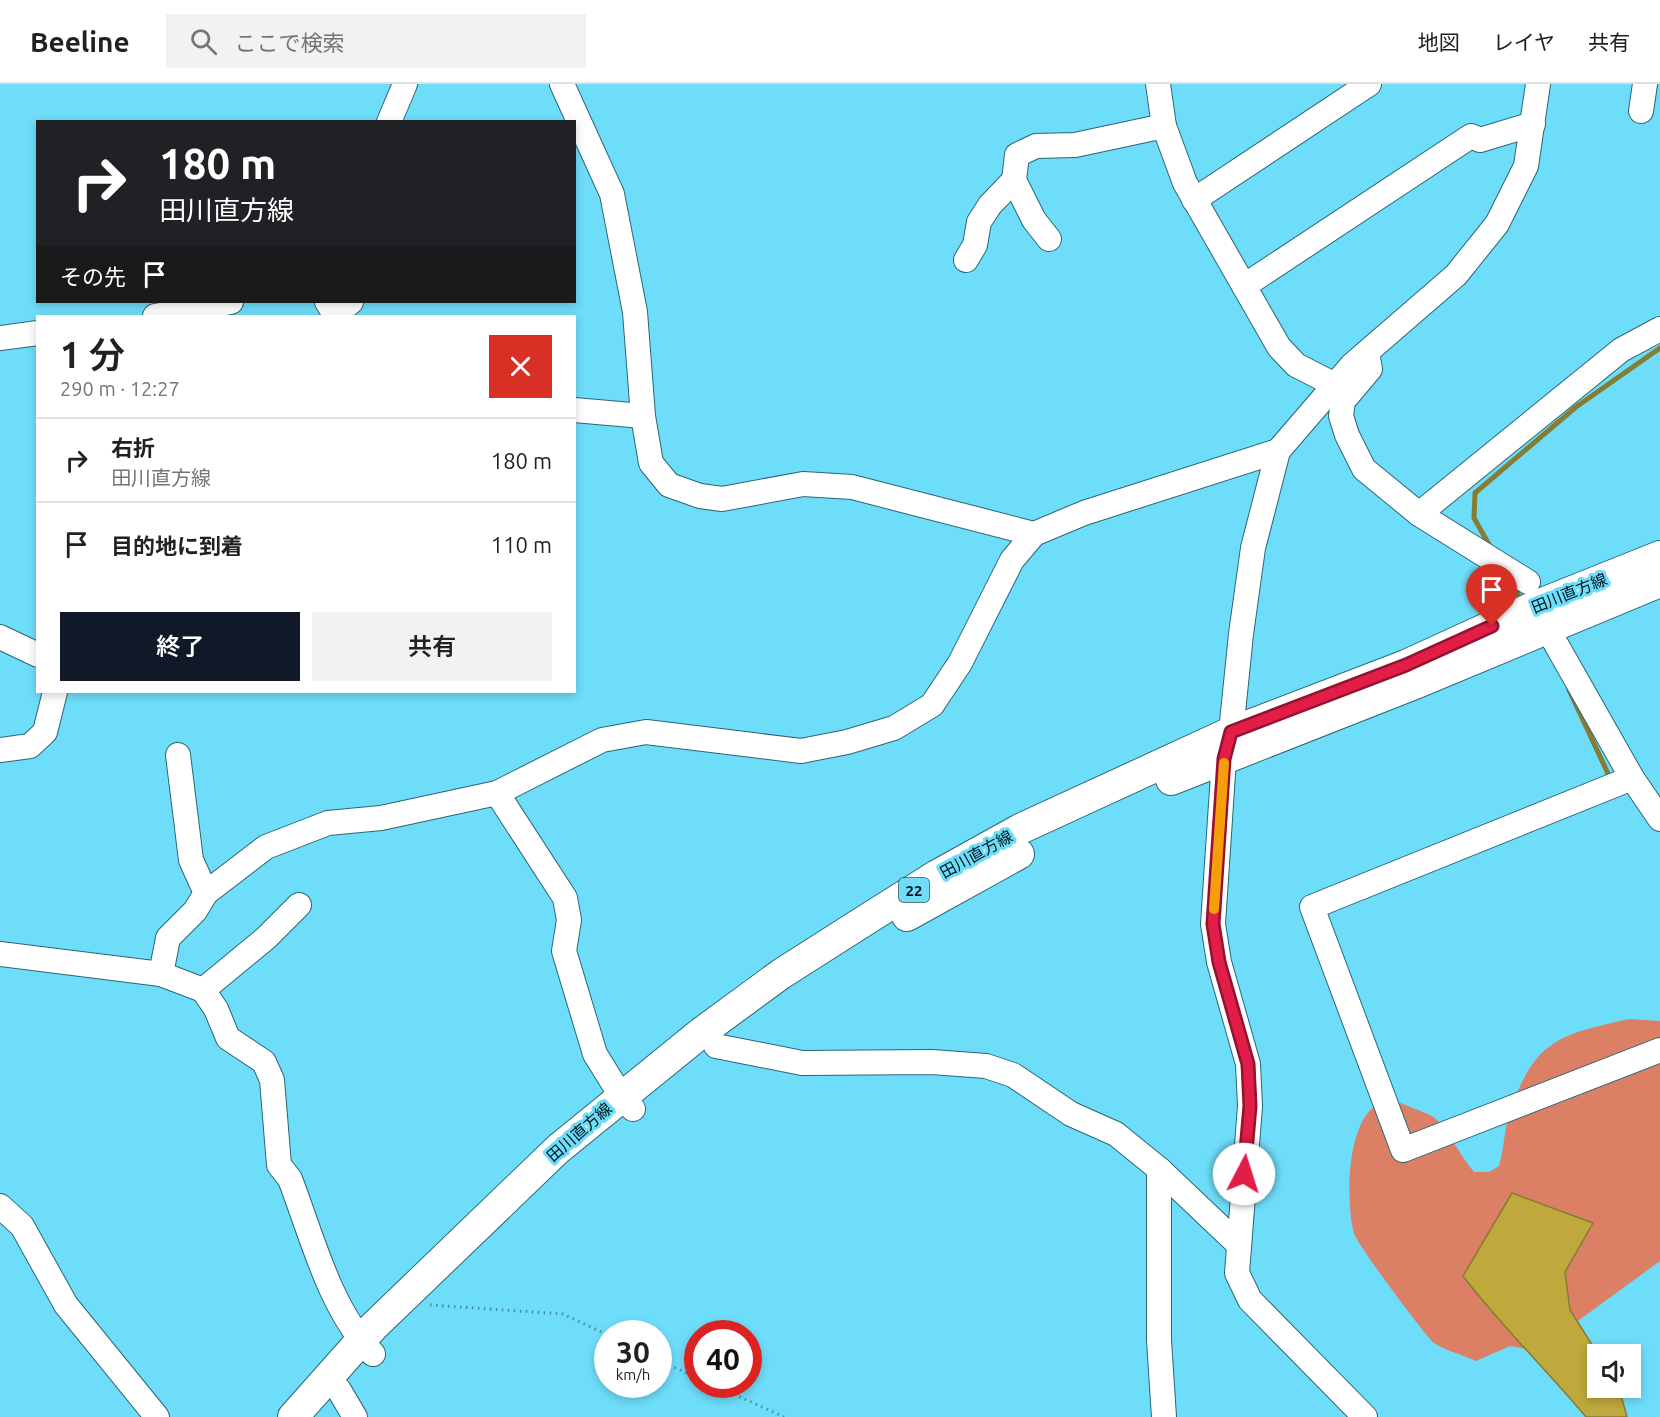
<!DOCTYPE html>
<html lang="ja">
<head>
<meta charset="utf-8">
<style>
  :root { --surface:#fff; --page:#f2f2f2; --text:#202124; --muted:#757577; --line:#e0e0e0; --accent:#111827 }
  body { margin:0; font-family:Ubuntu,"Noto Sans JP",sans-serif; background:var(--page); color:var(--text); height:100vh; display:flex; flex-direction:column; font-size:22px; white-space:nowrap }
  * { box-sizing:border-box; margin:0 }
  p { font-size:20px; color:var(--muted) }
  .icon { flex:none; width:33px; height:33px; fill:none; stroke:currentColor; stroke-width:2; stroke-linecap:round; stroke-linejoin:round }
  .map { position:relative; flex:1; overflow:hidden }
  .sheet { position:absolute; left:36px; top:231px; width:540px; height:378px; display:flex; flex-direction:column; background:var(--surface); border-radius:0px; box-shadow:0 3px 9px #0003 }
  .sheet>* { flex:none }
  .banner { position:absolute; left:36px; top:36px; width:540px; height:183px; border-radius:0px; box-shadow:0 3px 9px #0003; background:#202124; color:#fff; overflow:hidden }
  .fabs { position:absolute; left:1587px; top:1260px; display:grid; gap:12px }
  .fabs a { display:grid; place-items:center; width:54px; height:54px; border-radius:0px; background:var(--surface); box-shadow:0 3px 9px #0003; font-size:30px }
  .speed { position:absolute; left:594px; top:1236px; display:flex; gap:12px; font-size:30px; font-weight:700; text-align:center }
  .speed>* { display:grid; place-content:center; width:78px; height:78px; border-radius:50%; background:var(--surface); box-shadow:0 3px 9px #0003; line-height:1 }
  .speed small { font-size:15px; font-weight:400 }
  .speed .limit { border:9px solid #d22; background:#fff; color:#111 }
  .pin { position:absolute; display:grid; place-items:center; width:51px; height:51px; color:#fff; margin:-62px -26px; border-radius:50% 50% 50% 0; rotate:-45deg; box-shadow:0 0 6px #0007 }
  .pin .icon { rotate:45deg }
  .me { position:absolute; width:66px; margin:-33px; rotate:5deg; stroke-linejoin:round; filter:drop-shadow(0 0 4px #0008) }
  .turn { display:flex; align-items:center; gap:21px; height:126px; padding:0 24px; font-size:27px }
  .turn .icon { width:78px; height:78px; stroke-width:2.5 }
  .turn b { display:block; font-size:42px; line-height:51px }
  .then { display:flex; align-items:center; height:57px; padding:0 24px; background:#0003; gap:12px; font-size:22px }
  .round { display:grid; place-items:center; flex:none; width:63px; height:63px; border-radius:0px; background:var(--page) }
  .headline { display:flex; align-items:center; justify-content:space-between; height:102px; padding:0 24px }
  h1 { font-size:36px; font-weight:600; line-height:45px }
  .button { display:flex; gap:12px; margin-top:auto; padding:12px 24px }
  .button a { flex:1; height:69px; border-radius:0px; background:var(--accent); color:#fff; font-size:24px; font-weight:600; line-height:69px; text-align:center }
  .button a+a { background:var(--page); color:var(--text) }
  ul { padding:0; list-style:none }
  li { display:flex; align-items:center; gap:18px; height:84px; padding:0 24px; border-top:2px solid var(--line) }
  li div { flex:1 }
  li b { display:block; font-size:22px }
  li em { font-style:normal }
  header { display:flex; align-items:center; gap:36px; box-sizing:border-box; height:84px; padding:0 30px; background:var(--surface); border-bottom:2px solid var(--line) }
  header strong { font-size:28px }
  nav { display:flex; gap:33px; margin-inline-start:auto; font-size:21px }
  .search { width:420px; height:54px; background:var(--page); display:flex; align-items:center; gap:15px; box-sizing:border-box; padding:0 21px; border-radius:0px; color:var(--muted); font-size:22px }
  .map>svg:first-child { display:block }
</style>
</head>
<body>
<header>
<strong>Beeline</strong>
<div class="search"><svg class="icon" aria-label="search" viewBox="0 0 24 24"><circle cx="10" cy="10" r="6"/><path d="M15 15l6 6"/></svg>ここで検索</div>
<nav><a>地図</a><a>レイヤ</a><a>共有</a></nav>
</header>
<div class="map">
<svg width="1660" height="1333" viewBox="0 0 1660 1333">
  <rect width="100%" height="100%" fill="#6eddf9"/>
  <!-- green -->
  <path fill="#db7f65" d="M1629,935L1660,937V1177L1545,1261L1527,1265L1510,1262L1476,1277C1463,1271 1446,1267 1434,1259C1426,1253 1356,1159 1354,1149C1344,1114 1346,993 1408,1022C1416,1026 1430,1029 1437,1036C1449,1048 1461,1073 1474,1088H1489L1499,1082C1504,1065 1504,1048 1509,1032C1533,956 1558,951 1629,935Z"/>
  <!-- water -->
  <path fill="#bfa83c" stroke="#867c32" stroke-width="1.5" d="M1512,1109L1593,1139L1565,1188L1570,1226L1598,1270V1304H1619L1627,1333H1586C1546,1285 1501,1242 1463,1192Z"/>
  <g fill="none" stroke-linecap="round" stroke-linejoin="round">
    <!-- stream -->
    <g stroke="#867c32" stroke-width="5">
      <polyline points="1491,464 1474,434 1475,409 1576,323 1660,264"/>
      <polyline points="1511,498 1523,519"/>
      <polyline points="1569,606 1611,696"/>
    </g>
    <!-- minor casing -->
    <g stroke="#2b6675" stroke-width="26">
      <g id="minor">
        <polyline points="562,0 612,110 635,228 643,332 651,379 669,401 700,412 722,415 803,400 852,403 1034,450"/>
        <polyline points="1158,0 1164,42 1185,99 1279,263 1296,281 1335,301"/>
        <polyline points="1641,27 1645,0"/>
        <polyline points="389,38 405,0"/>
        <polyline points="1194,116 1369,0"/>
        <polyline points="1049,155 1034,136 1014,96 1017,71 1036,62 1075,61 1164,42"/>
        <polyline points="966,176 975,161 979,138 990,121 1014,96"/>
        <polyline points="1244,202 1471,52 1480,56 1533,40"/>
        <polyline points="327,218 335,231 351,218"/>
        <polyline points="155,232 231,218"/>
        <polyline points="0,254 38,249"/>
        <polyline points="1368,274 1370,285 1343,317 1341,332 1347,351 1364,385 1419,430 1528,498"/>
        <polyline points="574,326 643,332"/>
        <polyline points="1419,430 1621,266 1660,245"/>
        <polyline points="1539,530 1632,694 1660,735"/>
        <polyline points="0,553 38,571"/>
        <polyline points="0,666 30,662 45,648 55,608"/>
        <polyline points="178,671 191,776 206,809"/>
        <polyline points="1632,694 1312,823 1403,1066 1660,966"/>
        <polyline points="497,709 565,814 569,836 564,867 595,970 621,1012 633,1025"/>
        <path d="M0,870L161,890L203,906L216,925L228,954L264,978L272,996L279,1081L290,1095C313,1155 329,1223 373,1270"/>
        <polyline points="161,890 168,854 195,827 206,809 266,763 328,739 381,734 497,709 602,656 646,648 801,667 847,658 894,644 932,621 960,579 1012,476 1034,450 1084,429 1278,367"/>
        <polyline points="203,906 266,854 299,821"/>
        <polyline points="716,962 802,979 932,978 986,982 1013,991 1071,1030 1116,1050 1159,1085 1237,1159"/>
        <polyline points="1159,1085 1159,1256 1164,1333"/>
        <polyline points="0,1122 22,1142 66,1221 157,1333"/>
        <polyline points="339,1306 355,1333"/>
        <polyline points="1365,1333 1250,1216 1237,1189 1250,1022 1248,980 1219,878 1213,840 1224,675 1231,648 1241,550 1253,464 1278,367 1352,281 1456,191 1497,140 1526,82 1538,0"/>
      </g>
    </g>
    <!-- major casing -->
    <g stroke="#2b6675" stroke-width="32">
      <g id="major">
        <polyline points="1171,696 1417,599 1660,498"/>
        <polyline points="907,832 1019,770"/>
        <polyline points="293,1333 373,1243 558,1065 702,948 781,890 861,839 937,791 1020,745 1231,648 1406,581 1535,522 1660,472"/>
      </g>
    </g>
    <!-- path -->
    <g stroke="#438ea2" stroke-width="3" stroke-dasharray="1.5 4.5" stroke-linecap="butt">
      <polyline points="430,1221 563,1230 608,1251"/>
      <polyline points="658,1276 698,1294"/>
      <polyline points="712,1300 784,1333"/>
    </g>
    <!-- minor -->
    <use href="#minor" stroke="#fff" stroke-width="24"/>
    <!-- major -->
    <use href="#major" stroke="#fff" stroke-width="30"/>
  </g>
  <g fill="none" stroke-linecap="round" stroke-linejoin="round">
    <!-- route casing -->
    <g stroke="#92132f" stroke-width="15">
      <polyline id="route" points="1244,1090 1250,1022 1248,980 1219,878 1213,840 1224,675 1231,648 1406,581 1492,542"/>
    </g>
    <!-- route -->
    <use href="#route" stroke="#e11d48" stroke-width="10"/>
    <!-- slow -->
    <polyline stroke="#f59e0b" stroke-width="10" points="1214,825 1224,679"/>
  </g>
  <g text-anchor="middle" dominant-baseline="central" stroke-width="6" stroke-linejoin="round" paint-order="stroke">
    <!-- shield labels -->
    <rect fill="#6eddf9" stroke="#21505d" stroke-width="1.5" x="899" y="794" width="30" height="24" rx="4.5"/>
    <g font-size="15" font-weight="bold" fill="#00141a">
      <text x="914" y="806">22</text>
    </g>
    <!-- street labels -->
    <g font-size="16" fill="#00141a" stroke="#6eddf9">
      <text transform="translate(1569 509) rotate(-22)">田川直方線</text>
      <text transform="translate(976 770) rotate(-29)">田川直方線</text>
      <text transform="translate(579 1048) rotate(-41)">田川直方線</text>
    </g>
  </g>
</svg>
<div class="fabs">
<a><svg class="icon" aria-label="sound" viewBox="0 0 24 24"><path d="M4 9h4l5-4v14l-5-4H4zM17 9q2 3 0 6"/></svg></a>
</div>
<div class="speed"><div>30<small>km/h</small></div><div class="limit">40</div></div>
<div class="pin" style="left:1492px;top:542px;background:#d93025"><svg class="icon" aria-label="arrive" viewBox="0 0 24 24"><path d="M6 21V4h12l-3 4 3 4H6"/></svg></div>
<svg class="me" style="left:1244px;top:1090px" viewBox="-20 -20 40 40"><circle r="19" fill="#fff"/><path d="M0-13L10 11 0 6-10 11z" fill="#e11d48"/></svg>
<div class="banner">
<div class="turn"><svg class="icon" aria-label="right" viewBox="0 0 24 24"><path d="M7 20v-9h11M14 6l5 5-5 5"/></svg><div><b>180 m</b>田川直方線</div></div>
<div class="then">その先<svg class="icon" aria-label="arrive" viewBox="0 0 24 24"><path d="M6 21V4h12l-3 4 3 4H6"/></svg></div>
</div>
<section class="sheet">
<div class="headline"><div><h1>1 分</h1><p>290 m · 12:27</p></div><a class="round" style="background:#d93025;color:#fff"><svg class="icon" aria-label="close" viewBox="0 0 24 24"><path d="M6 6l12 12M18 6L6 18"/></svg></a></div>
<ul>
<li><svg class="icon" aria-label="right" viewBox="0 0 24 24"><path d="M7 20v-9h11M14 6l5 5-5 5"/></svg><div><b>右折</b><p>田川直方線</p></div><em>180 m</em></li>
<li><svg class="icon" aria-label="arrive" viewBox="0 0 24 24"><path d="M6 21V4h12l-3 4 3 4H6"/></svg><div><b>目的地に到着</b></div><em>110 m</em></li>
</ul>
<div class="button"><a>終了</a><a>共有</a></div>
</section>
</div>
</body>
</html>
